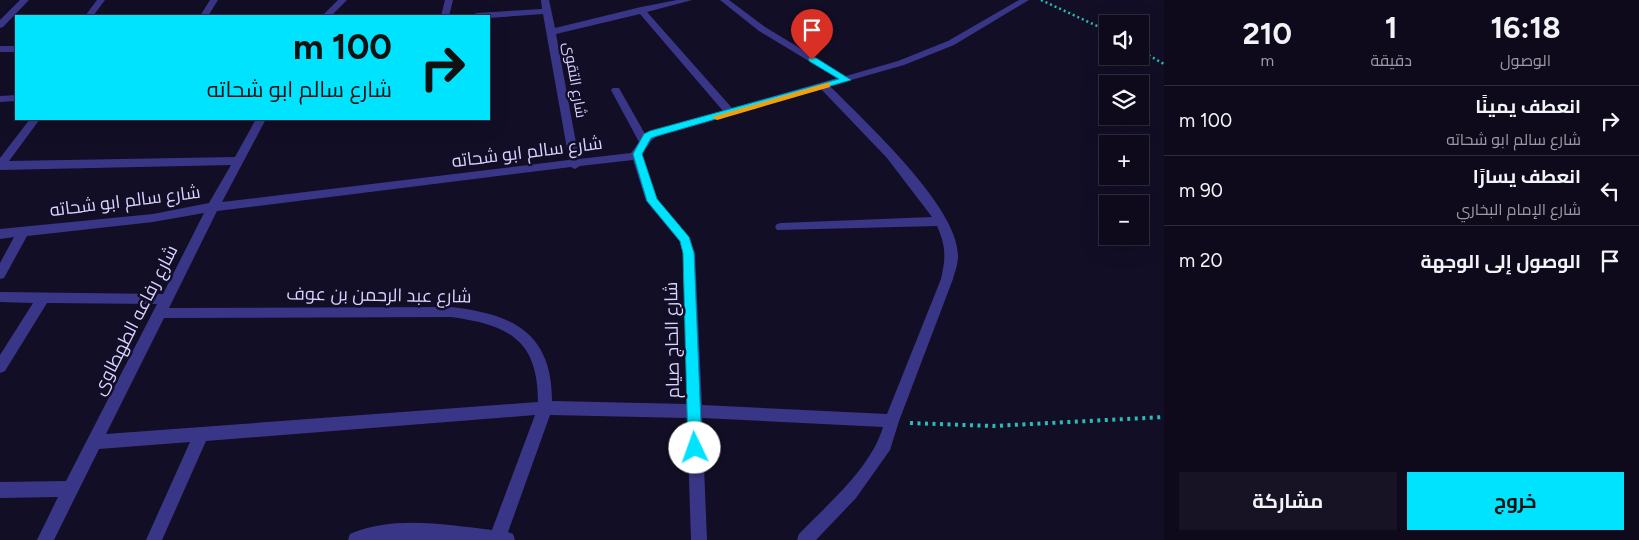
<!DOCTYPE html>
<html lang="ar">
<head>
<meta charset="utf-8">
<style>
  :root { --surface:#0e0a1c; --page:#171325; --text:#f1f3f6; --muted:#9b9aa3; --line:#2e2b3b; --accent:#00e3fe }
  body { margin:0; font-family:Figtree,Cairo,sans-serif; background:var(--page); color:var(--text); direction:rtl; height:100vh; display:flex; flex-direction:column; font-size:19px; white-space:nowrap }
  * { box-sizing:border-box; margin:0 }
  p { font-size:16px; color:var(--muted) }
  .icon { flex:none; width:28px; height:28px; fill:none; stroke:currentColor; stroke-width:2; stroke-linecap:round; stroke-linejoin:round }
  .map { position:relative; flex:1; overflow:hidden; direction:ltr }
  .side { display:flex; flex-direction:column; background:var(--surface); width:475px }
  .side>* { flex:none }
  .hud { position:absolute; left:15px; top:15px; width:475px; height:105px; border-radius:0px; box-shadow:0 5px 20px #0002,0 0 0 1px var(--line); direction:rtl; background:#00e3fe; color:#111; overflow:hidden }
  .tools { position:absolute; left:1099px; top:15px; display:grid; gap:10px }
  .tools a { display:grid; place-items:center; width:50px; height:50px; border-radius:0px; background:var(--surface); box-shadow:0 5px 20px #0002,0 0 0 1px var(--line); font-size:25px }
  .pin { position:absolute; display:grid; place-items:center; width:42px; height:42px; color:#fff; margin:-51px -21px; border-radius:50% 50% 50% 0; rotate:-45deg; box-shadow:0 0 5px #0007 }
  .pin .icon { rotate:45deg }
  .me { position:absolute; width:55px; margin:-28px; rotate:357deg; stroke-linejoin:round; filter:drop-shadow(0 0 4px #0008) }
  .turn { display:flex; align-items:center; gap:18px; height:105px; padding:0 15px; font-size:22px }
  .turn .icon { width:65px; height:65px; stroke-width:2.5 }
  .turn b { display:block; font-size:35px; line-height:42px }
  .eta { display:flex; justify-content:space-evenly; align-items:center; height:85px; text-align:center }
  .eta b { font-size:30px; font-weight:700; line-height:35px }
  .action { display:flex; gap:10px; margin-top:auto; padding:10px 15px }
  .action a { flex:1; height:58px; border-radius:0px; background:var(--accent); color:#111; font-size:20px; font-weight:700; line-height:58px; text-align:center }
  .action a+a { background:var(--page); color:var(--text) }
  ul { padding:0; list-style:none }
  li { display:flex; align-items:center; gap:15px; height:70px; padding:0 15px; border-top:1px solid var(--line) }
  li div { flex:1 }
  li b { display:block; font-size:19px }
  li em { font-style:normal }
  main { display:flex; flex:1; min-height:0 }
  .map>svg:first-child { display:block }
</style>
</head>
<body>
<main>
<section class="side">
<div class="eta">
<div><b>16:18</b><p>الوصول</p></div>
<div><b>1</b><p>دقيقة</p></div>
<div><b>210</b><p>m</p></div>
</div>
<ul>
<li><svg class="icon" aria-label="right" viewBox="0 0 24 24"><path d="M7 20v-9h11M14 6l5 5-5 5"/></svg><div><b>انعطف يمينًا</b><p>شارع سالم ابو شحاته</p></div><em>100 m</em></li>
<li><svg class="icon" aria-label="left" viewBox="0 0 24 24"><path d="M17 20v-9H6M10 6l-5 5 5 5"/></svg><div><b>انعطف يسارًا</b><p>شارع الإمام البخاري</p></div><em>90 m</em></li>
<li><svg class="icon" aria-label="arrive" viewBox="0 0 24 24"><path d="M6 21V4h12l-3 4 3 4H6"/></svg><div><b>الوصول إلى الوجهة</b></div><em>20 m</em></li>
</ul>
<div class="action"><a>خروج</a><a>مشاركة</a></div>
</section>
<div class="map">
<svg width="1164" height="540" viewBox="0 0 1164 540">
  <rect width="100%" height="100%" fill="#120e26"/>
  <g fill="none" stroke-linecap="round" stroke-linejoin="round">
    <!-- path-far1 -->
    <g stroke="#29bdb4" stroke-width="2.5" stroke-dasharray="2 3" stroke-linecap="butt">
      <polyline points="1041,0 1108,31"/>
      <polyline points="1140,50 1164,64"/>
    </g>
    <!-- path -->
    <polyline stroke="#29bdb4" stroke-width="4" stroke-dasharray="3 4.5" stroke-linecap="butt" points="910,423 993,426 1164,417"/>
    <!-- street -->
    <g fill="#3a3687" fill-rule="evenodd">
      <polygon points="20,0 29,0 3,27 0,28 0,20"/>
      <polygon points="97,0 105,0 93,16 85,16"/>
      <polygon points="210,0 218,0 208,16 200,16"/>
      <polygon points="338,0 347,0 331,16 322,16"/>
      <polygon points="445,0 453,0 449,16 441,16"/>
      <path d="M541,0H549L555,28L641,7L677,0H692L647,12L732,108L837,78L759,31L720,0H729L765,27L846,76L898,61L948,41L1019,0H1029L954,45L904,65L830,86C864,121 959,207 958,256C958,264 955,272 953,279L899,421L890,450L856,498L816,540H797L799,534C828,504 871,468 883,427L702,418L707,540H691L687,418L550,415L508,532L513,534L515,540H348L350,534C395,515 445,525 492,530L535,415L206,441L162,540H146L190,442L99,449L54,540H37L58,497L0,498V482L66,481L157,304L47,303L5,371L0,373V355L33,303L0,302V292L163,294L204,213L153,222L27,236L4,278L0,279V263L14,237L0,239V229L153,214L209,203L231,165L0,170V158L30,119H40L9,161L235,157L256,119H266L222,202L569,160L543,14L489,18L472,16L476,13L542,9ZM640,14L723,111L645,134L619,88H613L611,90L639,142L631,153L579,159L556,34ZM821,89L887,158L932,217L781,223L777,224L775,227L777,230L937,226C946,246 946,257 941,279L887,414L702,405L695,253L689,237L657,199L642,154L651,141L657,136ZM633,160L646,201L680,242L683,253L687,404L552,401C552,333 513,314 451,307L169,308L217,211L571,167L575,169L580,166ZM451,317C508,325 538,339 538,402L106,434L164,318Z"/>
      <rect x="0" y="46" width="16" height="6"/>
      <polygon points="16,95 16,101 0,102 0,96"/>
    </g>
  </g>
  <!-- route -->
  <polygon fill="#00e3fe" stroke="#0094a5" points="809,58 816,58 851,80 657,136 651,138 642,154 657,199 689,237 694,253 702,448 700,453 695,454 690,453 688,448 683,253 680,241 647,201 633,154 644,134 650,131 839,79 809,61"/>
  <!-- slow -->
  <polygon fill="#f59e0b" points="827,83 830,83 830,87 717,120 712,117"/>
  <g text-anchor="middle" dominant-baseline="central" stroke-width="5" stroke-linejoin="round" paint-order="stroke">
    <!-- far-street labels -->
    <g font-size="15" fill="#d8d3ff" stroke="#120e26">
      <text transform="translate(575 80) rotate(80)">شارع التقوى</text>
    </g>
    <!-- street labels -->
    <g font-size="18" fill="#d8d3ff" stroke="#120e26">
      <text transform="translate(527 152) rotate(-7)">شارع سالم ابو شحاته</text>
      <text transform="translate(125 201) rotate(-7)">شارع سالم ابو شحاته</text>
      <text transform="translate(379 295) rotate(1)">شارع عبد الرحمن بن عوف</text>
      <text transform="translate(135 320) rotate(-63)">شارع رفاعه الطهطاوى</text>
      <text transform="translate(672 340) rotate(-91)">شارع الحاج صيام</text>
    </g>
  </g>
</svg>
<div class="tools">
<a><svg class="icon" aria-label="sound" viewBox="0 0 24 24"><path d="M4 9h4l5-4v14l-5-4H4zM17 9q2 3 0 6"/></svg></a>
<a><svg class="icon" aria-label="layers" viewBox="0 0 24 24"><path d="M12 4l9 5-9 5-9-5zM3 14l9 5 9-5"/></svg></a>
<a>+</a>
<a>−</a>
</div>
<div class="pin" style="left:812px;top:60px;background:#d93025"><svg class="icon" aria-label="arrive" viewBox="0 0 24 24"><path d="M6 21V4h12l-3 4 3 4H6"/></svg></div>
<svg class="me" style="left:695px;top:448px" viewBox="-20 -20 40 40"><circle r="19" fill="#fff"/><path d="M0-13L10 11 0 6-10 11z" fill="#00e3fe"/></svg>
<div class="hud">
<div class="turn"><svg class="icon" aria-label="right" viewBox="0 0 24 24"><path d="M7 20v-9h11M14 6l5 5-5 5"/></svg><div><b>100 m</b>شارع سالم ابو شحاته</div></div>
</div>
</div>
</main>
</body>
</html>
